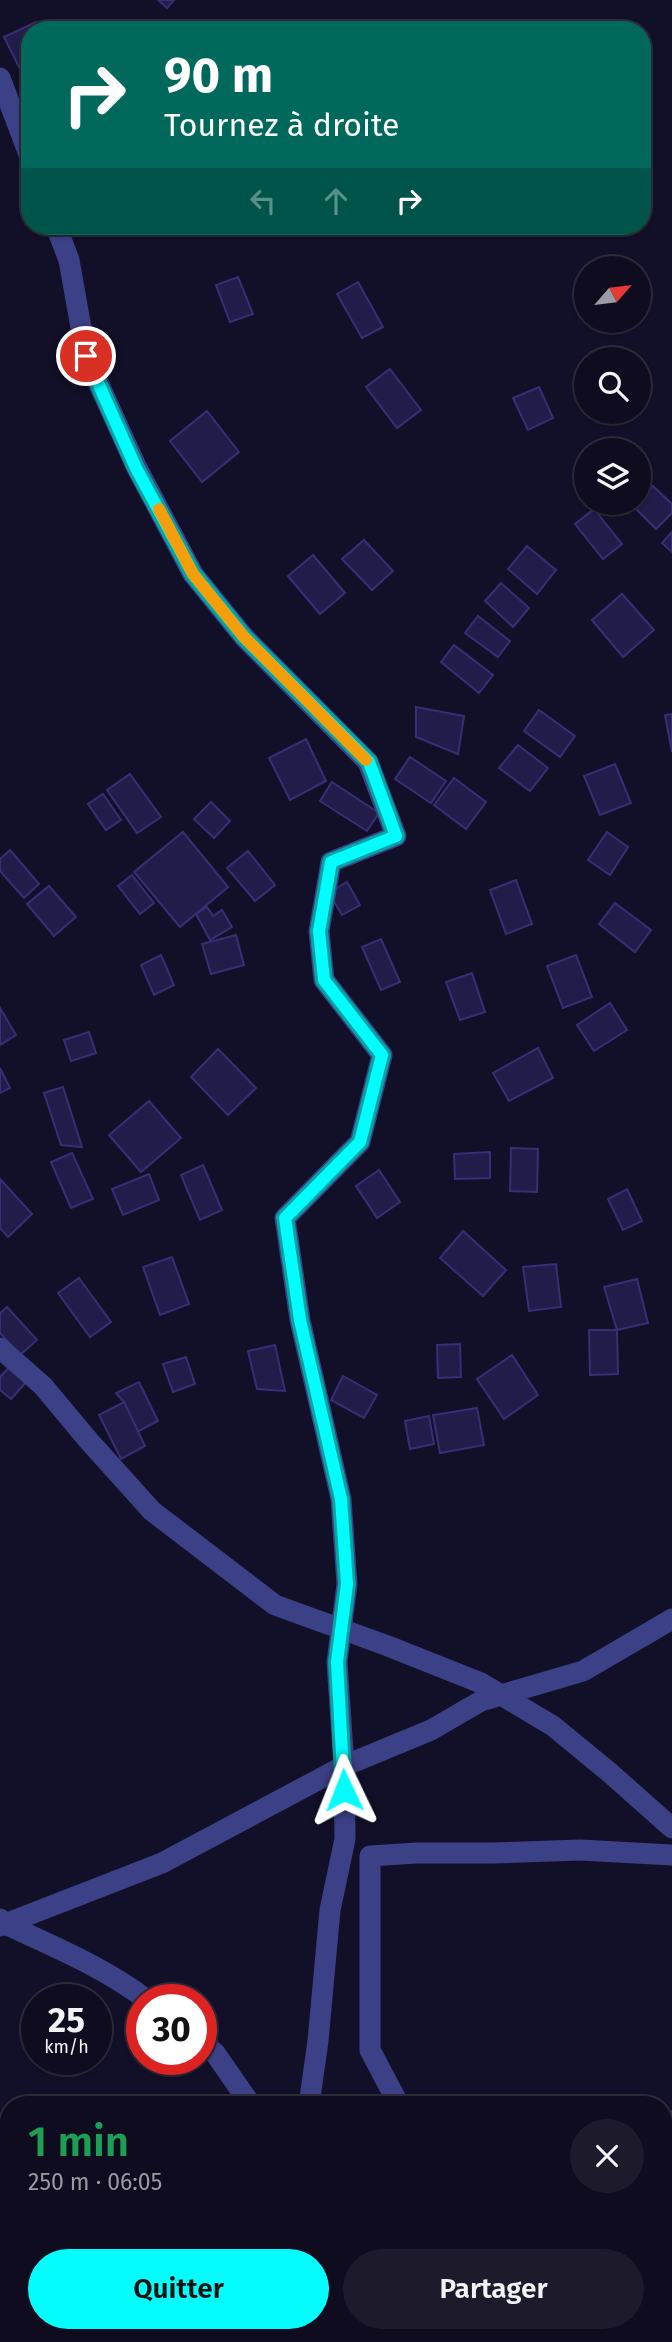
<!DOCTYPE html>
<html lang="fr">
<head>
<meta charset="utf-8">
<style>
  :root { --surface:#0e0c1e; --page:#1c1a2b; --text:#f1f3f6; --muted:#9b9ba4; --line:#2e2c3c; --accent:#05fcfd }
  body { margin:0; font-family:"Fira Sans",sans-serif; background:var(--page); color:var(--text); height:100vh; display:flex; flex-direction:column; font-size:26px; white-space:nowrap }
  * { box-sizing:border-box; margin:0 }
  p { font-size:23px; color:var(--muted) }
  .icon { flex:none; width:38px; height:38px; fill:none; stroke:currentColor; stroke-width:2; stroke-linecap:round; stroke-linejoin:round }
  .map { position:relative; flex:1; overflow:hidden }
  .side { position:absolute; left:0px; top:2096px; width:672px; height:247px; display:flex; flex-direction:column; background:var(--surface); border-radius:28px 28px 0 0; box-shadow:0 2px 5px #0004,0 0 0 2px var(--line) }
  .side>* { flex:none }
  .top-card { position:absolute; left:21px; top:21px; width:630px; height:214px; border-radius:28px; box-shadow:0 2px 5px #0004,0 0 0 2px var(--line); background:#00695c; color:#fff; overflow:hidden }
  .needle { width:46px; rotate:62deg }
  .buttons { position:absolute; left:574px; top:256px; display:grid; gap:14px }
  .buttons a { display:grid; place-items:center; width:77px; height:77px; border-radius:50%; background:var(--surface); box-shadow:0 2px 5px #0004,0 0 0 2px var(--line); font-size:35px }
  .speed { position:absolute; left:21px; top:1984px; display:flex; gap:14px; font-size:35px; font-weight:700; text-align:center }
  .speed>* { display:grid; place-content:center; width:91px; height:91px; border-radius:50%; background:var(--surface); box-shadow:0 2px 5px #0004,0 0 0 2px var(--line); line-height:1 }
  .speed small { font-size:18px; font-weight:400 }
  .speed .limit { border:10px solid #d22; background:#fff; color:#111 }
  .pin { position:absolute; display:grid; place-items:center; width:60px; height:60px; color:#fff; margin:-30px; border:4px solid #fff; border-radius:50%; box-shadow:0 2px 7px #0007 }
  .me { position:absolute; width:77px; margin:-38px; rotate:358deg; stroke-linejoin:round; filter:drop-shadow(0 0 5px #0008) }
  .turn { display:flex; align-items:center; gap:24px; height:147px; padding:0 28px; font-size:32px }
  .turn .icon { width:91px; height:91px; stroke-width:2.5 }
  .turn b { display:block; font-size:49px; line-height:60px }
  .lanes { display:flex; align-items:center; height:66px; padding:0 28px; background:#0003; justify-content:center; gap:35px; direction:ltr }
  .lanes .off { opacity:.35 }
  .round { display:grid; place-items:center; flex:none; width:74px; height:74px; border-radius:37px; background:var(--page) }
  .summary { display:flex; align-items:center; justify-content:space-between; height:119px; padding:0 28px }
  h1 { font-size:42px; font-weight:600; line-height:52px; color:#1e9e55 }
  .button { display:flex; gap:14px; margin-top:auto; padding:14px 28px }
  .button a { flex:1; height:80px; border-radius:42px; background:var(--accent); color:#111; font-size:28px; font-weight:600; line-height:80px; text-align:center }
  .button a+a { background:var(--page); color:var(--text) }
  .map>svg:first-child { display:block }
</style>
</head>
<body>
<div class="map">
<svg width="672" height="2342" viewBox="0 0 672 2342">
  <rect width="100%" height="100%" fill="#121028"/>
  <!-- building -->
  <g fill="#211c49" stroke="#362f75" stroke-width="2">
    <polygon points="158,0 174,0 167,8"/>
    <polygon points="36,22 40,30 30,30 30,77 25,79 4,37"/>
    <polygon points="238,277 253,314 230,322 216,285"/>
    <polygon points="358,282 383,327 362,338 337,294"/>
    <polygon points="390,369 421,410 397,428 366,387"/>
    <polygon points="539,387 553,418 528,430 513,398"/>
    <polygon points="207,411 239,452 202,482 170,441"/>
    <polygon points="653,486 672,504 672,513 656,529 633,506"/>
    <polygon points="594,509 622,544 603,559 575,524"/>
    <polygon points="672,532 672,552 662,543"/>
    <polygon points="364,540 393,571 372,590 342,559"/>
    <polygon points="527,546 556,570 537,594 508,569"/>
    <polygon points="313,555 345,593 320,614 288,576"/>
    <polygon points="501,583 529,608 513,627 485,601"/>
    <polygon points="622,594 654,630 623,657 592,620"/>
    <polygon points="478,616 510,641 498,657 465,633"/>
    <polygon points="454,645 493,675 479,693 441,662"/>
    <polygon points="416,707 464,716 458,754 416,737"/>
    <polygon points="539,710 575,736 560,757 524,731"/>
    <polygon points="672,714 672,752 665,715"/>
    <polygon points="306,739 326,781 290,800 269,758"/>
    <polygon points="518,745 548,768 530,791 499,768"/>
    <polygon points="410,757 446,781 431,803 395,779"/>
    <polygon points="615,764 631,803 600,815 584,776"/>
    <polygon points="130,774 161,817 137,833 107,790"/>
    <polygon points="454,778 486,802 466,829 434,805"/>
    <polygon points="332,782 379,813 367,831 320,801"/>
    <polygon points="103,794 121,820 106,830 88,804"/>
    <polygon points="211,802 230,821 214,838 194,819"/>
    <polygon points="183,832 228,887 180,927 134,872"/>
    <polygon points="607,832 628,847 610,875 588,860"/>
    <polygon points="10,850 39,884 24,898 0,871 0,859"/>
    <polygon points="248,851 275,885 255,901 227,868"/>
    <polygon points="132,875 154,903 140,914 118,886"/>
    <polygon points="516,880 532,924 506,934 490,890"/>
    <polygon points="347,882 360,905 342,915 329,893"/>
    <polygon points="49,886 76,917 54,936 27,904"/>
    <polygon points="615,903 651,930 635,952 599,924"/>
    <polygon points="207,907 213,916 222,910 232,927 210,940 196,914"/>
    <polygon points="236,935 244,965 211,974 202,944"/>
    <polygon points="381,939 400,982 381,990 362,947"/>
    <polygon points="161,955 174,985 154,995 141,965"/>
    <polygon points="576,955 592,997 563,1008 547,966"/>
    <polygon points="472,973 485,1012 460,1020 446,982"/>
    <polygon points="610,1003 627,1030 594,1051 577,1025"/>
    <polygon points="0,1008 16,1035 0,1045"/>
    <polygon points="89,1032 96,1053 71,1061 64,1040"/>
    <polygon points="538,1048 553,1078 509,1101 493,1073"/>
    <polygon points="218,1049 256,1088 228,1115 191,1077"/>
    <polygon points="0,1068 10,1088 0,1093"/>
    <polygon points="63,1087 82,1147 61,1145 44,1093"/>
    <polygon points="149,1101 181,1138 141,1172 109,1135"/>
    <polygon points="511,1148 538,1149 537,1192 510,1191"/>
    <polygon points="490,1152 490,1178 455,1179 454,1154"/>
    <polygon points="72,1153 93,1199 71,1208 51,1162"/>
    <polygon points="203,1165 222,1210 200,1220 181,1175"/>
    <polygon points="379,1170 400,1202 377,1218 356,1186"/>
    <polygon points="149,1174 159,1200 123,1215 112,1189"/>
    <polygon points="0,1179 32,1214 8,1237 0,1228"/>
    <polygon points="627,1189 642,1221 623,1230 608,1199"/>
    <polygon points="463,1231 506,1270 483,1296 440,1258"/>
    <polygon points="172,1257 189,1304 160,1315 143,1267"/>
    <polygon points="556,1264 561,1307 529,1311 523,1267"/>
    <polygon points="79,1278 111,1322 90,1337 58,1293"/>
    <polygon points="637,1279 648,1323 617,1330 604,1287"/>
    <polygon points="7,1307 37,1340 20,1355 0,1333 0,1313"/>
    <polygon points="589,1330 617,1330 618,1374 590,1375"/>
    <polygon points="460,1344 461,1377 438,1378 437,1345"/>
    <polygon points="275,1345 285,1391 257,1389 248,1351"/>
    <polygon points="512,1355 538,1395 504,1419 477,1379"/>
    <polygon points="186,1357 195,1384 173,1392 163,1364"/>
    <polygon points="11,1365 27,1381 11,1399 0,1390 0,1377"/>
    <polygon points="343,1376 377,1395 364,1418 331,1400"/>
    <polygon points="139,1382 158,1421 135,1433 124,1402 116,1393"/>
    <polygon points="124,1402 145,1446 121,1459 99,1415"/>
    <polygon points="477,1408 484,1445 440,1453 433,1415"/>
    <polygon points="429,1416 434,1444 410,1449 405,1421"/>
  </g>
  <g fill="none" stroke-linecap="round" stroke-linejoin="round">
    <!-- street -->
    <g stroke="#3c4086" stroke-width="21">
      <polyline points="0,78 30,157"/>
      <polyline points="56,226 69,260 86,356 137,468 193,574 244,637 368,762 396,836 331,862 319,931 324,980 382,1055 360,1142 285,1218 300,1320 341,1499 347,1584 337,1662 344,1766 345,1839 330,1910 318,2041 309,2105"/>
      <polyline points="0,1348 43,1386 89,1441 152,1511 275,1605 388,1646 481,1683 553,1726 609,1772 672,1828"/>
      <path d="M0,1919L5,1924C53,1946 105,1968 147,2000"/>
      <polyline points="0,1926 162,1863 344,1766 431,1730 481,1701 583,1671 672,1619"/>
      <polyline points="201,2042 215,2053 251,2105"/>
      <polyline points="399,2105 370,2050 370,1856 417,1853 492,1853 580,1850 672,1855"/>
      <polyline points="663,2142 672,2121"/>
      <polyline points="663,2143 672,2178"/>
      <polyline points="0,2323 9,2328"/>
      <polyline points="23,2334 37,2342"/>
      <polyline points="352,2334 355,2342"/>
      <polyline points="625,2334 637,2342"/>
      <polyline points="195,2342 212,2334"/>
      <polyline points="461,2342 470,2334"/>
      <polyline points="671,2342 672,2340"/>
    </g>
  </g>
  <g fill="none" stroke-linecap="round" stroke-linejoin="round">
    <!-- route casing -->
    <g stroke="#03a4a4" stroke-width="18">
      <polyline id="route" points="86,356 136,468 193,574 244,637 369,762 396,836 331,862 319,931 324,980 382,1055 360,1142 285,1218 300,1320 341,1499 347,1584 337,1662 344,1790"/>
    </g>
    <!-- route -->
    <use href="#route" stroke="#05fcfd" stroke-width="12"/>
    <!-- slow -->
    <polyline stroke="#f59e0b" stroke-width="12" points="159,509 193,574 244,637 366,760"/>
  </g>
</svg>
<div class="buttons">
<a><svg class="needle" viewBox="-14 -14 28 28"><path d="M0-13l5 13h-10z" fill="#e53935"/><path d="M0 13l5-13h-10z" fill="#9b9ba4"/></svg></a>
<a><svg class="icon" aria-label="search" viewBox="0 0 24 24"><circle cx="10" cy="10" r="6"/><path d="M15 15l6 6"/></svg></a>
<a><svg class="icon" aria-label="layers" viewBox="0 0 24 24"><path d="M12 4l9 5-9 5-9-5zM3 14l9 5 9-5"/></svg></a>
</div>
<div class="speed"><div>25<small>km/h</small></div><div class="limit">30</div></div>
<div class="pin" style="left:86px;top:356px;background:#d93025"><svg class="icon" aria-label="arrive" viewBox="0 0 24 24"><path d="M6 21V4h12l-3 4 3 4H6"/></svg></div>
<svg class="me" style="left:344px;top:1790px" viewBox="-20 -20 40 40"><path d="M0-17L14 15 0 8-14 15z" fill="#05fcfd" stroke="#fff" stroke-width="4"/></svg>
<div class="top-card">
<div class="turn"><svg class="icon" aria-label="right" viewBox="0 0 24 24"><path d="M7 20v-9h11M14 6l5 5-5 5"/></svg><div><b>90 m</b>Tournez à droite</div></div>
<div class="lanes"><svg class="icon off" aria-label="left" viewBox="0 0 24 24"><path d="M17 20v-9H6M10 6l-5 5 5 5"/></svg><svg class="icon off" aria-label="ahead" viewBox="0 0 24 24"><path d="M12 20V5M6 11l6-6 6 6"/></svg><svg class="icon" aria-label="right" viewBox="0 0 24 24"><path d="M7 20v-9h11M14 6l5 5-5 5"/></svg></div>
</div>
<section class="side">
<div class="summary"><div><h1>1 min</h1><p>250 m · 06:05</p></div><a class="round"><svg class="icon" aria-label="close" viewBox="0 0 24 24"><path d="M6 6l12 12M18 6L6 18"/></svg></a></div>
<div class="button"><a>Quitter</a><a>Partager</a></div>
</section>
</div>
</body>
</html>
